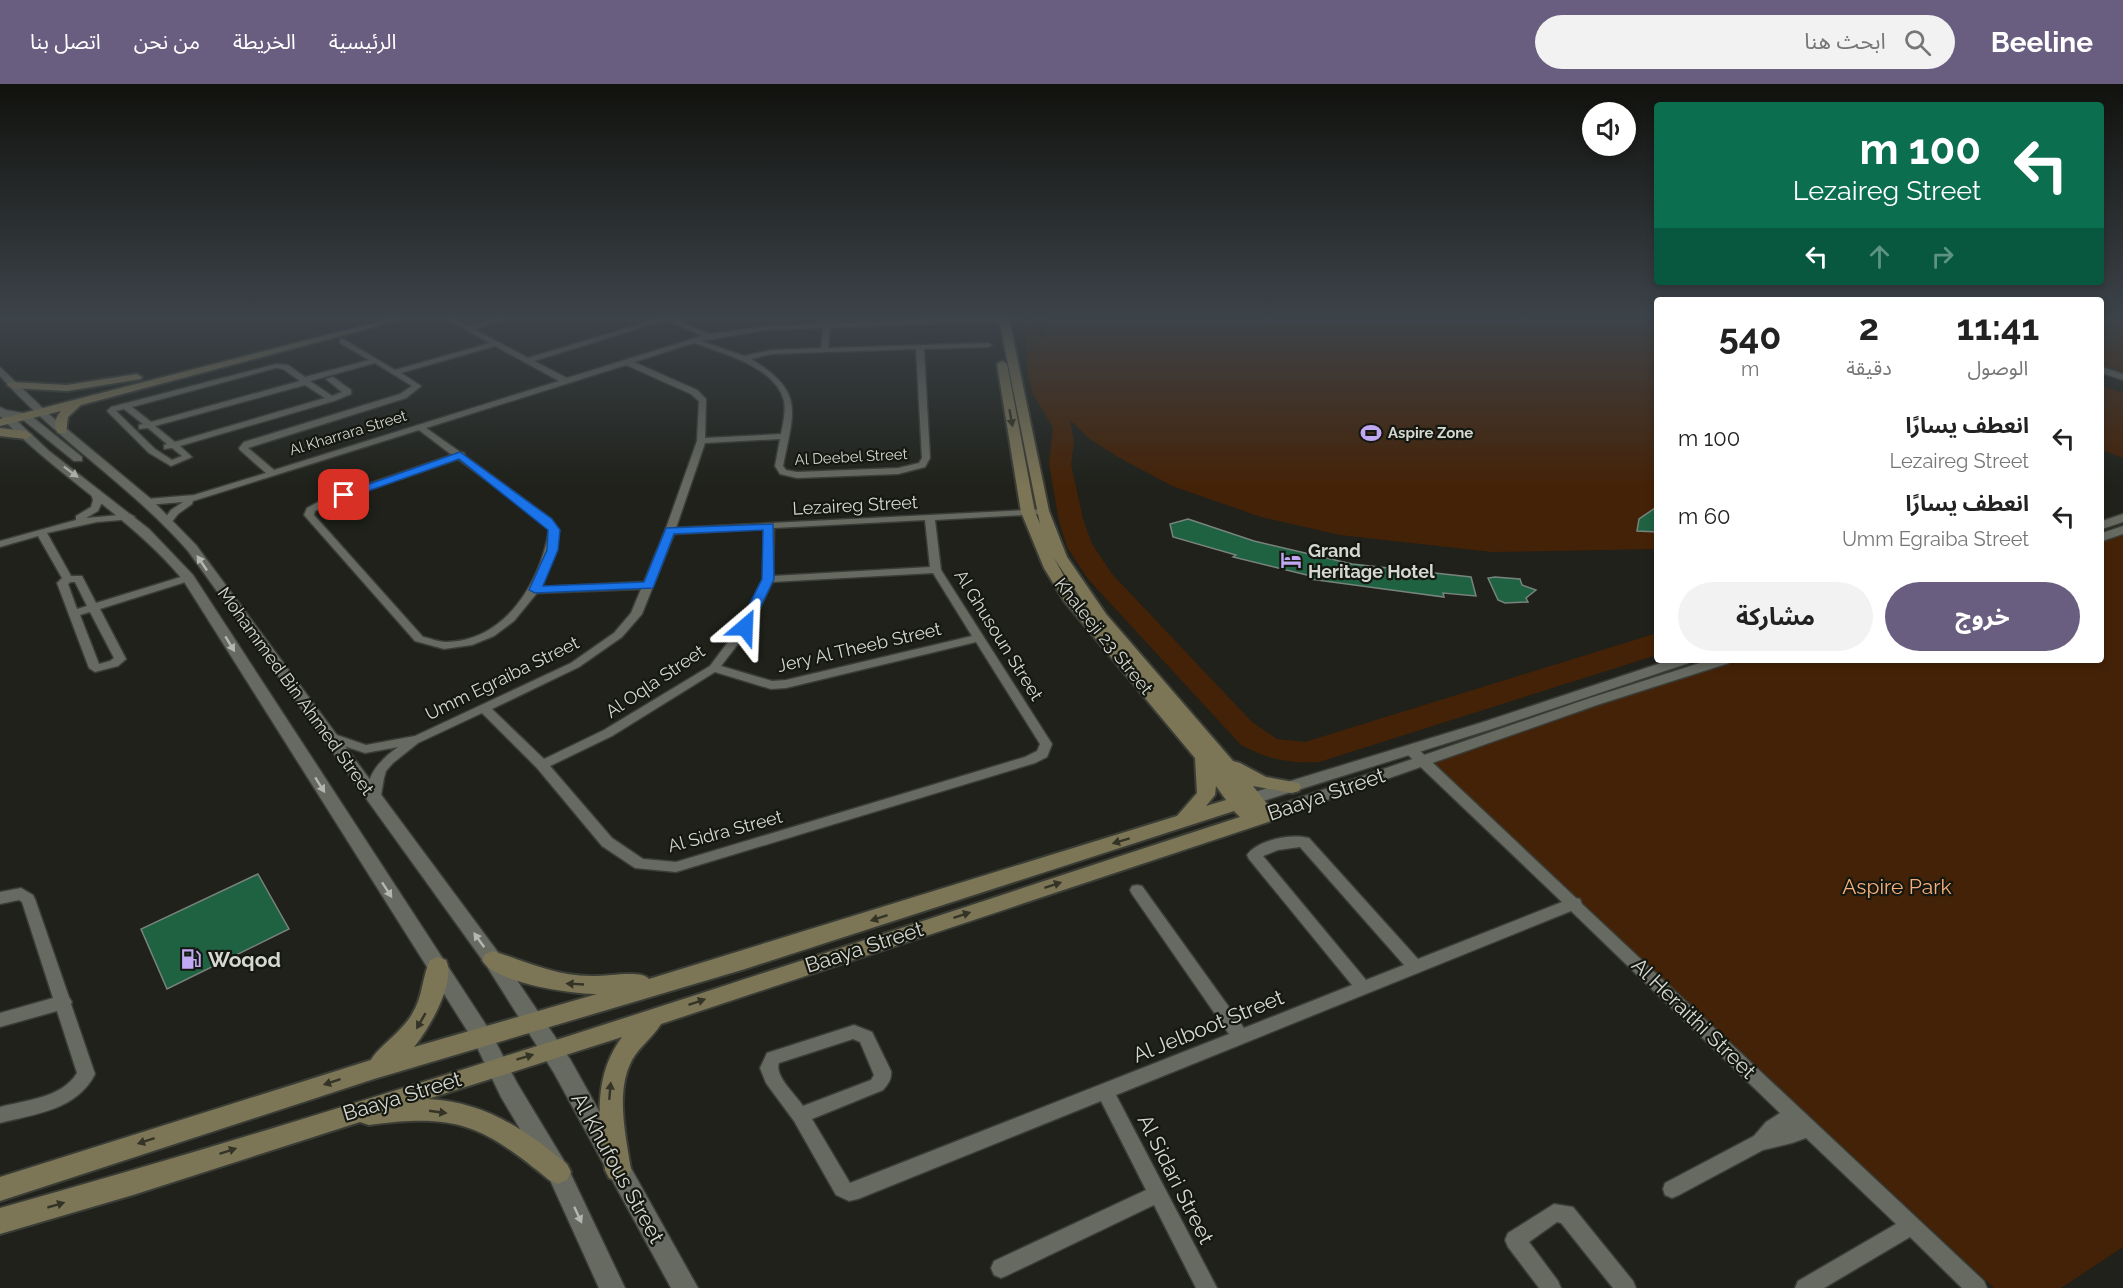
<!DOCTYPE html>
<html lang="ar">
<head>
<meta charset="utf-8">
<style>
  :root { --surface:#fff; --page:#f2f2f2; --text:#222; --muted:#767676; --accent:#695e80 }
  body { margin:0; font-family:Raleway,"Noto Sans Arabic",sans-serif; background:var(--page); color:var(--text); direction:rtl; height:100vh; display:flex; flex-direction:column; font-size:22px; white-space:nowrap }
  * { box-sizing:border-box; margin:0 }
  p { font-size:20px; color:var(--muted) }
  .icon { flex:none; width:33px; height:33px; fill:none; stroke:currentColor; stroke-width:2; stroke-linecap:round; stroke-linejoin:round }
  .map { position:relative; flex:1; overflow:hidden; direction:ltr }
  .side { position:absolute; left:1654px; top:213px; width:450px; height:366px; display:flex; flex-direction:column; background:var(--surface); border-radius:6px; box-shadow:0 3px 9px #0003; direction:rtl }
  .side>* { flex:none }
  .top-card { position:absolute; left:1654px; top:18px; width:450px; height:183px; border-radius:6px; box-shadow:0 3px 9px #0003; direction:rtl; background:#0b6e4f; color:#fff; overflow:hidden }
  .tools { position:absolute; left:1582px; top:18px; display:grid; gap:12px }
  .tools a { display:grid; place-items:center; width:54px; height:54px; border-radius:50%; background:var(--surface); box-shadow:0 3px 9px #0003; font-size:30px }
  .pin { position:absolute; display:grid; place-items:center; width:51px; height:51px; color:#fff; margin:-26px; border-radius:12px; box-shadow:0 3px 9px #0006 }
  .me { position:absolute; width:66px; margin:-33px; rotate:26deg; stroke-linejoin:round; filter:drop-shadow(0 0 4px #0008) }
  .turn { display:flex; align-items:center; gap:21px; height:126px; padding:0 24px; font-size:27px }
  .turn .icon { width:78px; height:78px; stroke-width:2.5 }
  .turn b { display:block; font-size:42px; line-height:51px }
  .lanes { display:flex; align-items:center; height:57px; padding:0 24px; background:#0003; justify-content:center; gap:30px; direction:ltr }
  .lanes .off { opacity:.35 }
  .eta { display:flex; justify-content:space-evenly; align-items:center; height:102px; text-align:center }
  .eta b { font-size:36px; font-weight:700; line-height:42px }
  .primary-button { display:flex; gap:12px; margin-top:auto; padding:12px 24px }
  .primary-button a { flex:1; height:69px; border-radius:36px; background:var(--accent); color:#fff; font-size:24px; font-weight:700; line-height:69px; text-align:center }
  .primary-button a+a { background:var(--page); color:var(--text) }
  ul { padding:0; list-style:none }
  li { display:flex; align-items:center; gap:18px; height:78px; padding:0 24px }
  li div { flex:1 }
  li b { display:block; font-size:22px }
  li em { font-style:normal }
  header { display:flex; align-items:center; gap:36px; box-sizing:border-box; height:84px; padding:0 30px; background:var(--accent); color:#fff }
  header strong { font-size:28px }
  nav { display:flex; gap:33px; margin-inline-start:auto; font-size:21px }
  .search { width:420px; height:54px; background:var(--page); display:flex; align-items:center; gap:15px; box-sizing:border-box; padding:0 21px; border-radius:33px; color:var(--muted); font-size:22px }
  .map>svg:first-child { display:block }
</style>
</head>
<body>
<header>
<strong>Beeline</strong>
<div class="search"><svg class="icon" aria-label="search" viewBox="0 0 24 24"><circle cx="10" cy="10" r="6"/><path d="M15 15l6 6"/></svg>ابحث هنا</div>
<nav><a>الرئيسية</a><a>الخريطة</a><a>من نحن</a><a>اتصل بنا</a></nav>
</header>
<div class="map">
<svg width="2123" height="1204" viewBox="0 0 2123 1204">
  <rect width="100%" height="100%" fill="#1f211a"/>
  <!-- green -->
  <g fill="#442207">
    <path d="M1018,235H1035L1044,256L1042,235H1657V465L1492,468L1340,451L1261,433L1172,402L1118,373L1090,355L1070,336L1074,358L1071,380L1083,435L1092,460L1112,490L1252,638L1277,655L1305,658L1657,549V571L1319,678C1289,680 1267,675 1241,661L1088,495L1067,463L1059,437L1049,380L1053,344L1033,310L1028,292L1026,257Z"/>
    <polygon points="2102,235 2123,235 2123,288 2102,281"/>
    <polygon points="2102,302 2123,309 2123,374 2102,366"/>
    <polygon points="2123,449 2123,1163 2061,1204 1994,1204 1430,677 1737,576 2102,576 2102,456"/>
  </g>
  <!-- building -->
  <g fill="#1f6242" stroke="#79837d" stroke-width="1.5">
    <polygon points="1658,422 1658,448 1637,447 1639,435"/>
    <polygon points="1188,435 1254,457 1352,480 1471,493 1476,512 1443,509 1444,513 1309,495 1311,492 1233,473 1236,471 1173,453 1170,440"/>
    <polygon points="1495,493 1520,495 1522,501 1536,506 1526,514 1528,518 1505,519 1498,516 1488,494"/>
    <polygon points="258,790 289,845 167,905 141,845"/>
  </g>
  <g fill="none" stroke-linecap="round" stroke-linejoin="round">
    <!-- minor casing -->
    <g stroke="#3a3c36" stroke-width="3">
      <g id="minor">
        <path d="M446,235H454L468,242L497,235H507L474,245L528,274L657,235H675L710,250L765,242L954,235H1007L1004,237L830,244L828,264L988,259L992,261L988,263L924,265L930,374L925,383L898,390L797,394L780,390L775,382L780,355L705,359L676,444L1045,425V429L1042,430L935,436L941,486L1052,660L1047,673L1035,679L676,788L635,784L602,762L537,684L482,629L418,659L393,679L386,687L384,694L380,717H370C361,695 381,675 398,663L365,669L326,656L324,653L326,650H334L366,661L415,652L571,579L614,549L631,529L641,505L537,509L514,537L494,552L472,561L444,565L415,557L304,431L307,424L322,416L452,371L419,346L193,417L192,420L178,430L171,439H165L163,437L171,426L183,418L147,421L142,418L147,415L194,411L266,389L240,366L239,364L244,358L400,310L412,302L375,279L310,297L332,312L342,308L326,295L333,293L351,306V310L334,317L180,362L192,373L171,382L149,369L107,327L111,323L276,280L288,281L305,293L369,276L340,259V255H343L395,286L490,259ZM666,236L702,252L567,294L534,277ZM823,244L821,264L771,266L744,272L701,257L765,246ZM694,259C722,269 776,283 784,317C786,328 783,339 781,350L705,354L706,315L697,306L634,278ZM495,262L559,297L274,386L248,364L406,314L421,302L401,289ZM916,265L922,374L919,379L898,384L797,388L786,386L783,382C794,326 805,308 751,275L771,270ZM626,281L691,310L699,317L697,357L665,447L644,498L541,503L555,470L559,446L551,435L465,372L464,369L460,368L426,344ZM276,284L283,285L300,297L151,338L132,323ZM305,301L325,314L175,358L155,342ZM124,325L143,340L139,341V345L148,344L167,360L164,361V365L172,364L182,372L172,376L155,365L116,327ZM458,375L544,439L549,446C540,498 506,557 446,558C438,558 430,554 423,553L314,431L315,427L328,420ZM925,436L930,483L773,492L774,444ZM764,445L763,495L740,542L710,582L604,646L544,675L492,625L579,583L622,553L642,530L674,450ZM933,489L972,552L786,596L772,597L721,582L751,543L772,498ZM976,558L1040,660L1037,667L1025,673L676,778L643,775L612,754L550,682L612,652L715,588L771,605L786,604Z"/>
        <path d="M95,404L100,407L103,416L98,427L86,434L130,430L135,433L133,435L97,438L47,449L71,492H82L96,519L184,492L188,491L193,494L192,496L100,525L126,575L118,582L95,588L89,584L57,499L62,494L38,452L0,463V457L76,436V432L91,423L93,416L90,407ZM71,498H75L87,522L77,525L68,500ZM90,528L114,574L110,577L99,580L80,531Z"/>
        <path d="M1411,662L1416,663L1576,814L1580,815L1582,820L1984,1197L1987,1204H1962L1910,1153L1824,1204H1795L1798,1197L1896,1140L1806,1054L1792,1059L1763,1066L1679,1111L1672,1114L1665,1111L1663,1105L1665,1099L1754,1052L1766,1038L1780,1029L1571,827L1116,1011L1217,1204H1196L1154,1121L1008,1191L1001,1194L994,1191L991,1184L994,1177L1146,1106L1101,1017L858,1115L849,1117L836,1111L794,1037L766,999L760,984L767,969L854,941L872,948L891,987C892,995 888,1000 883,1006L812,1035L850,1099L1229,950L1132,810L1130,806L1132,802L1137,801L1142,802L1244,944L1352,901L1249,775L1247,771C1257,756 1292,749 1309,754L1418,875L1562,818L1406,669L1405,666ZM1300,763L1404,881L1366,896L1263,772L1278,766ZM853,955L860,958L874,991L871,996L803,1022C796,1011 774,992 779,979Z"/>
        <path d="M21,804L33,811L35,815L69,913L72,918L71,920L95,990C77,1026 35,1030 0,1039V1023C26,1016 62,1014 77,989L57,927L0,943V929L53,914L22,818L19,816L0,820V808Z"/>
        <polygon points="1554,1120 1573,1123 1633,1197 1636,1204 1613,1204 1561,1139 1557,1138 1529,1158 1558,1197 1561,1204 1539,1204 1508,1163 1505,1156 1508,1149"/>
      </g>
    </g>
    <!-- tertiary casing -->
    <g stroke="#3a3c36" stroke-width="3">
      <g id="tertiary">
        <path d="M0,283L50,331L151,415L196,461L500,871L570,975L698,1204H671L554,989L486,881L188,467C131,402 57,356 0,292Z"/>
        <polygon points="2102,283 2123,290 2123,296 2102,289"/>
        <path d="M0,323L6,326L29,330L82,373V377H74L22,335L13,333L49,367L149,445L193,491L490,947L517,999L566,1080L625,1204H599L550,1096L501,1013L475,959L183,496C130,432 56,392 0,332Z"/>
        <polygon points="2123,430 2123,438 2102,445 2102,437"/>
        <polygon points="2123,442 2123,450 2102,457 2102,449"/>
        <polygon points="1670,576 1691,576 1689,579 1492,645 1260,718 1248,718 1246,714 1248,710 1480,639"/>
        <polygon points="1709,576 1731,576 1729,579 1597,621 1273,735 1261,735 1258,731 1261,727 1587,615"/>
      </g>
    </g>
    <!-- secondary casing -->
    <g stroke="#3a3c36" stroke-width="4">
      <g id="secondary">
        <path d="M389,235H404L81,321L68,333L66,349H58C53,341 55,334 61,327L0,342V335Z"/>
        <path d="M999,235H1009L1049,427L1067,473L1106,530L1233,677L1240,679L1266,693L1299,699L1301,703L1299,707L1292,709L1253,702L1276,731L1274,736L661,940C653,953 640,962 632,976C615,1008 626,1052 631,1086L627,1094L618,1098L609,1094L605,1086C599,1039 592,994 622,953L428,1015C485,1018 524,1045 567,1080L571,1088L567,1096L558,1100L549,1096C482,1041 457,1029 369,1041L360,1038L133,1111L0,1150V1124C417,1007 828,867 1240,733L1234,727L745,885L374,995L0,1117V1093L371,976C378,963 402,948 412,930C423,913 422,893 430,876L438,873L446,876C457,898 428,946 414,963L597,910C572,910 494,899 482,876L485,870L493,867C527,878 555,892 591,892C604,893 642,885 649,895L1177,732L1197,709L1195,674L1064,517L1044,484L1021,428L997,280L1002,277L1007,280L1035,428L1040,440ZM1054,474L1089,527L1075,512ZM1216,702L1226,716L1206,722L1215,711Z"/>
        <polygon points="137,290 142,293 141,295 67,307 12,304 7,301 12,298 67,301"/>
        <polygon points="0,344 26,347 32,351 26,355 0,352"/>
      </g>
    </g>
    <!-- minor -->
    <use href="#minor" fill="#676a61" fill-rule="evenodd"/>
    <!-- tertiary -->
    <use href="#tertiary" fill="#676a61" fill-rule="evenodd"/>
    <!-- secondary -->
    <use href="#secondary" fill="#7c7556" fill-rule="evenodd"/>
  </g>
  <!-- one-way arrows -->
  <defs><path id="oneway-solid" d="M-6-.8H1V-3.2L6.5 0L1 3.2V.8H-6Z" transform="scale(1.5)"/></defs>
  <g fill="#343426">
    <use href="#oneway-solid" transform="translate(1011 334) rotate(80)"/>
    <use href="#oneway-solid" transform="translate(1121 757) rotate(163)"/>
    <use href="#oneway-solid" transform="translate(1053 801) rotate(-18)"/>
    <use href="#oneway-solid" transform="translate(962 831) rotate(-18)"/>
    <use href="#oneway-solid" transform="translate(879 834) rotate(162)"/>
    <use href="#oneway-solid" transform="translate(575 900) rotate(-177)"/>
    <use href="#oneway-solid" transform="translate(697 918) rotate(-19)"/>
    <use href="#oneway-solid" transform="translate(421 937) rotate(120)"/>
    <use href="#oneway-solid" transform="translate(525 973) rotate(-17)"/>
    <use href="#oneway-solid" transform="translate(332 998) rotate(162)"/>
    <use href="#oneway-solid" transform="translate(610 1007) rotate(-85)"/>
    <use href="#oneway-solid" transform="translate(438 1028) rotate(8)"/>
    <use href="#oneway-solid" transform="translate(146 1057) rotate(162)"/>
    <use href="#oneway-solid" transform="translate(228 1067) rotate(-18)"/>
    <use href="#oneway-solid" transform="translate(56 1121) rotate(-16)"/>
  </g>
  <g fill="#b4b6af">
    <use href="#oneway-solid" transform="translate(71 388) rotate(37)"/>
    <use href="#oneway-solid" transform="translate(202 479) rotate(-124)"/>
    <use href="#oneway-solid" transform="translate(230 560) rotate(59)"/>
    <use href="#oneway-solid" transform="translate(320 701) rotate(58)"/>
    <use href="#oneway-solid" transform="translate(387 806) rotate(57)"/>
    <use href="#oneway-solid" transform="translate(479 856) rotate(-126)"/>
    <use href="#oneway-solid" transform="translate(578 1131) rotate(65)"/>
  </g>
  <!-- sky -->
  <linearGradient id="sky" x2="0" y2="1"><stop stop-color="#11120e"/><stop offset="0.58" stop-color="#3c4349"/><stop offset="1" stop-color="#3c4349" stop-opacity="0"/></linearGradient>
  <rect width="2123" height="403" fill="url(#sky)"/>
  <!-- route -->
  <polygon fill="#1a73e8" stroke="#114b97" stroke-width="1.5" points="460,368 552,435 560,446 558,466 543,502 644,498 666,444 773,440 774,495 751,543 745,547 738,543 762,495 763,446 674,450 653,504 535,509 529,506 547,466 548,446 459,375 348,414 338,411"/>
  <!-- icons -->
  <defs>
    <g id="stadium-bare" transform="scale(1.62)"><path d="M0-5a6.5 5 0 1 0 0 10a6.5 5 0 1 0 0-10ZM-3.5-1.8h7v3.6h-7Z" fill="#c0a8f3" stroke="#151811" stroke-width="2.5" paint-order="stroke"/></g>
    <g id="hotel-bare" transform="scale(1.62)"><path d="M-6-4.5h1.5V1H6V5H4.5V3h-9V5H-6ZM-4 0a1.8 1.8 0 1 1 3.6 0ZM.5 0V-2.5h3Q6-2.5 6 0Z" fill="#c0a8f3" stroke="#151811" stroke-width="2.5" paint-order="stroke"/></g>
    <g id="fuel-bare" transform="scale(1.62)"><path d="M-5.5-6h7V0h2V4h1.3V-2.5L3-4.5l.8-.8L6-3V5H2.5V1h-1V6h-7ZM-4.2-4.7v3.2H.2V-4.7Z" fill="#c0a8f3" stroke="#151811" stroke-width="2.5" paint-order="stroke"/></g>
  </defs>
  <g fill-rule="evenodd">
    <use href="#stadium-bare" x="1371" y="349"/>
    <use href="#hotel-bare" x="1291" y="476"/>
    <use href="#fuel-bare" x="191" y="875"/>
  </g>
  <g text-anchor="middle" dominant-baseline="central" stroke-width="4.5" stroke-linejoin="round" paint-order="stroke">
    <!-- far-street labels -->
    <g font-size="15" fill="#d5d7d1" stroke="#151811">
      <text transform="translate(348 349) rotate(-17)">Al Kharrara Street</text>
      <text transform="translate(851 373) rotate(-3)">Al Deebel Street</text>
    </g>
    <!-- far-poi labels -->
    <g font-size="15" font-weight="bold" fill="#d5d7d1" stroke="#151811" text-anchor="start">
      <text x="1388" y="349">Aspire Zone</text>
    </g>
    <!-- street labels -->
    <g font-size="18" fill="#d5d7d1" stroke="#151811">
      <text transform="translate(855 421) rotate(-3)">Lezaireg Street</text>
      <text transform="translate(999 551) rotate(58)">Al Ghusoun Street</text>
      <text transform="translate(1104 552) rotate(51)">Khaleeji 23 Street</text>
      <text transform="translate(859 563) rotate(-13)">Jery Al Theeb Street</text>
      <text transform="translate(502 594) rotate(-26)">Umm Egraiba Street</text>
      <text transform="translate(655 597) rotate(-34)">Al Oqla Street</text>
      <text transform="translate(296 607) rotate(54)">Mohammed Bin Ahmed Street</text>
      <text transform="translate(725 747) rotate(-15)">Al Sidra Street</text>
    </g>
    <!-- poi labels -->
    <g font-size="18" font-weight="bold" fill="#d5d7d1" stroke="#151811" text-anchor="start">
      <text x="1308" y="466">Grand<tspan x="1308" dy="21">Heritage Hotel</tspan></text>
    </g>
    <!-- near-street labels -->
    <g font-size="21" fill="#d5d7d1" stroke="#151811">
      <text transform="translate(1326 710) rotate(-19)">Baaya Street</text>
      <text transform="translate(864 863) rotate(-18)">Baaya Street</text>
      <text transform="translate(1694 934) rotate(44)">Al Heraithi Street</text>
      <text transform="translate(1208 942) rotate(-22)">Al Jelboot Street</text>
      <text transform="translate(402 1012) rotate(-17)">Baaya Street</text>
      <text transform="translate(618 1084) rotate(61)">Al Khufous Street</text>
      <text transform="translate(1176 1095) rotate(63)">Al Sidari Street</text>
    </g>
    <!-- near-park labels -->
    <g font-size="21" fill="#f8ae7b" stroke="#151811">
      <text x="1897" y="802">Aspire Park</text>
    </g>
    <!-- near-poi labels -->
    <g font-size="21" font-weight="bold" fill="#d5d7d1" stroke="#151811" text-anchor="start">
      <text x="208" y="875">Woqod</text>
    </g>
  </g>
</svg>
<div class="tools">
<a><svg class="icon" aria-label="sound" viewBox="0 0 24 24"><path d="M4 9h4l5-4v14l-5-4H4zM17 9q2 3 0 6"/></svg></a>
</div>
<div class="pin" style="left:344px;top:411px;background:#d93025"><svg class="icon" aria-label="arrive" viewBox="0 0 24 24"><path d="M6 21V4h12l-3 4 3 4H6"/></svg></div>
<svg class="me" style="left:745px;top:543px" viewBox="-20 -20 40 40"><path d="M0-17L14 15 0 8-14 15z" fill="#1a73e8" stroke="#fff" stroke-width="4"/></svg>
<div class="top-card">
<div class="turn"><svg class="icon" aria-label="left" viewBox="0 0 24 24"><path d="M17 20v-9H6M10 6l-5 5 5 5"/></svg><div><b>100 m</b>Lezaireg Street</div></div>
<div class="lanes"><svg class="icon" aria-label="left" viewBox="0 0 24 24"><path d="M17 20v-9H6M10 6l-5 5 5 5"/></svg><svg class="icon off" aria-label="ahead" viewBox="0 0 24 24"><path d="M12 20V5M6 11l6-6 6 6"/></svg><svg class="icon off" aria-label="right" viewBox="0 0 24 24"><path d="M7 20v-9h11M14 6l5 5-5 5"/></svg></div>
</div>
<section class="side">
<div class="eta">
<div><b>11:41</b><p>الوصول</p></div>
<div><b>2</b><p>دقيقة</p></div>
<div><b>540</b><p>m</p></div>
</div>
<ul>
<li><svg class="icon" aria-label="left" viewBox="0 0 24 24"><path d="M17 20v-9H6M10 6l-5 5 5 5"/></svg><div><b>انعطف يسارًا</b><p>Lezaireg Street</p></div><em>100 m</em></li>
<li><svg class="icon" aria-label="left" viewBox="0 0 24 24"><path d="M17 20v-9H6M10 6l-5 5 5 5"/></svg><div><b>انعطف يسارًا</b><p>Umm Egraiba Street</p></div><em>60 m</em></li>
</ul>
<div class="primary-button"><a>خروج</a><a>مشاركة</a></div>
</section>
</div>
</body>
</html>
